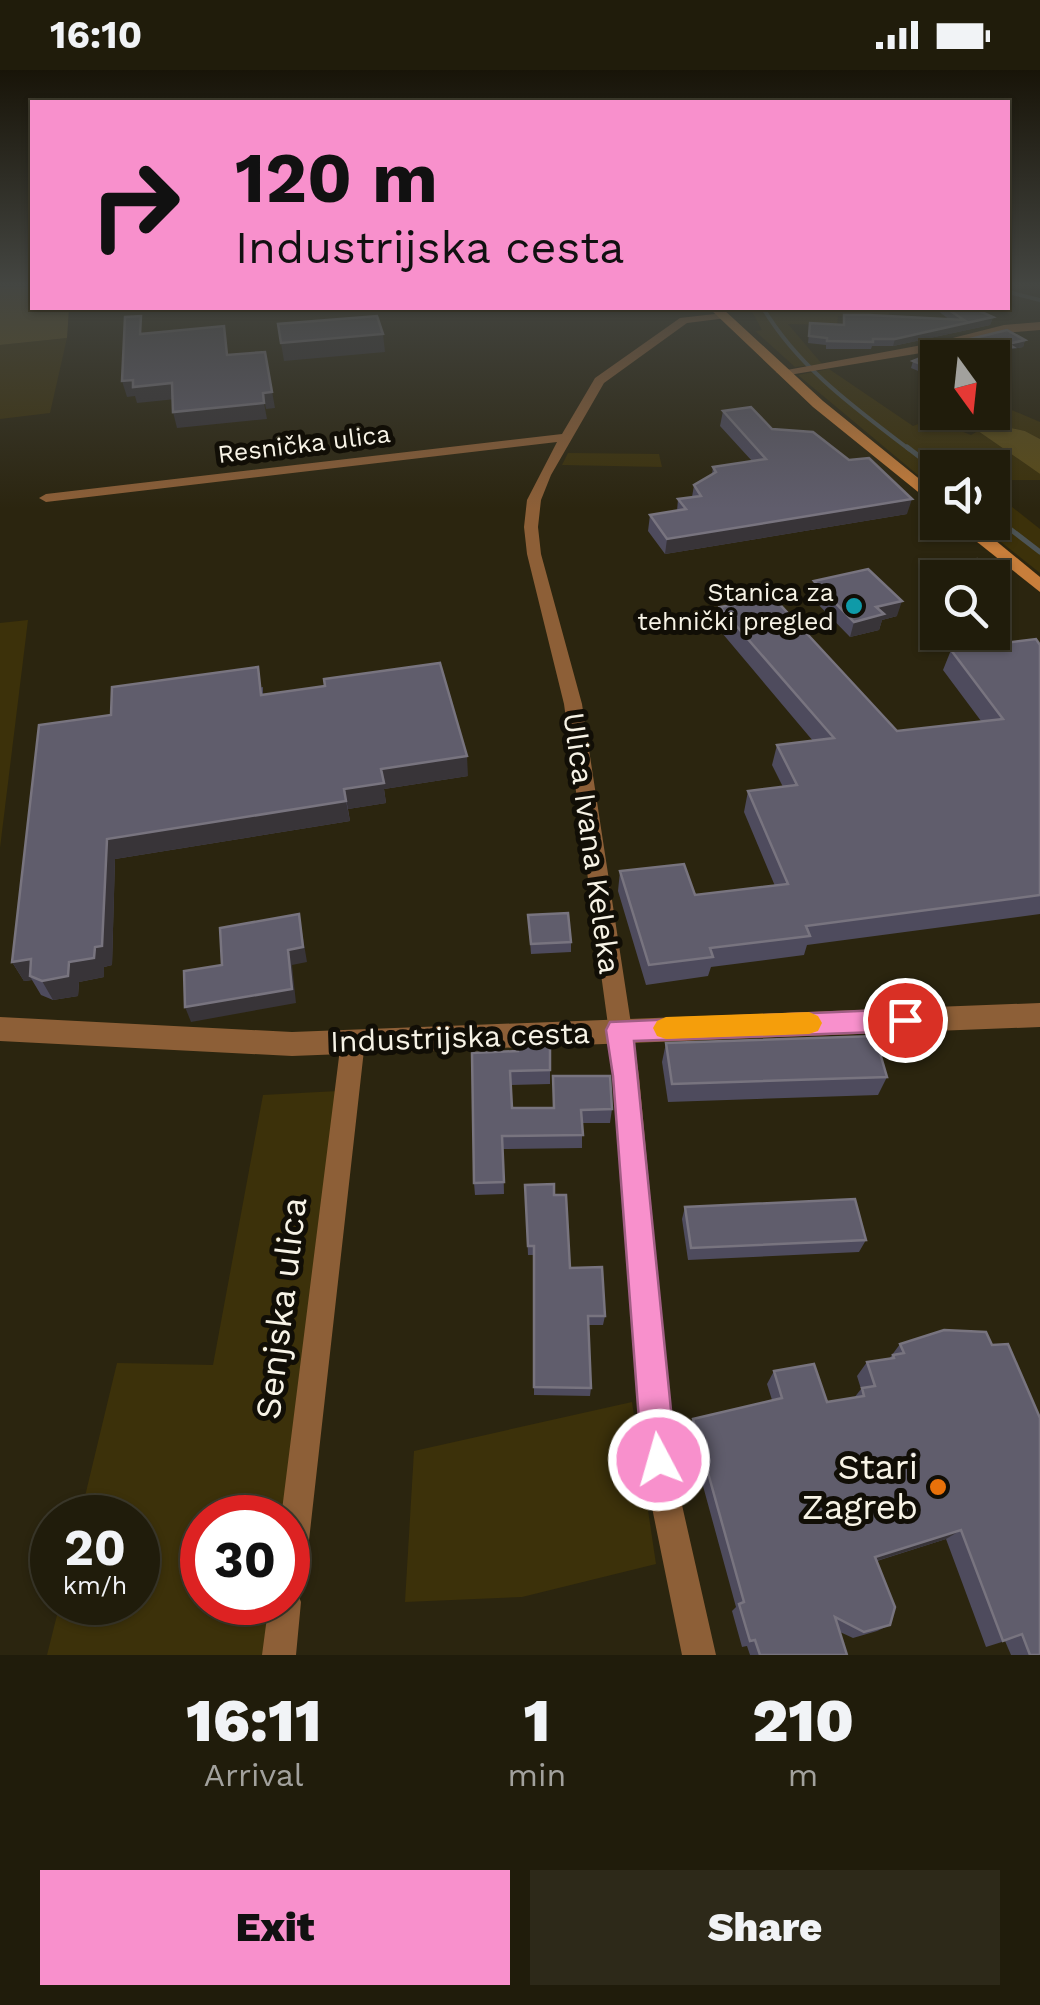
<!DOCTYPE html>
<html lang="en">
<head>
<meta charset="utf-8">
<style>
  :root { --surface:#201c0b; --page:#2d2919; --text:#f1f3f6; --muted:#a2a19d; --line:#3d3a2c; --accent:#f890cc }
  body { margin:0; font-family:"Work Sans",sans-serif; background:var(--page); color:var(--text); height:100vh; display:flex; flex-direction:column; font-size:38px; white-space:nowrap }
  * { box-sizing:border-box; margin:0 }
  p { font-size:32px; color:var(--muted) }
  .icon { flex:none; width:55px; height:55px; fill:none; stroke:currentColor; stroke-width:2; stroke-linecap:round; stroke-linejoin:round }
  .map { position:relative; height:1585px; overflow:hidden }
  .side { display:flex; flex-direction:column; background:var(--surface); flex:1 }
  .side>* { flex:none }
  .guide { position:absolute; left:30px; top:30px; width:980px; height:210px; border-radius:0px; box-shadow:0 2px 8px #0004,0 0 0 2px var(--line); background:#f890cc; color:#111; overflow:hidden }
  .needle { width:65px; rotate:165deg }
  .fabs { position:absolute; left:920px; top:270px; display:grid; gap:20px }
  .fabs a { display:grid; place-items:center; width:90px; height:90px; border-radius:0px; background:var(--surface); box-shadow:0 2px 8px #0004,0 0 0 2px var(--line); font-size:50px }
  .speed { position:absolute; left:30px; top:1425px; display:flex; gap:20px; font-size:50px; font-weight:700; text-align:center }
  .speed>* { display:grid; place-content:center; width:130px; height:130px; border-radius:50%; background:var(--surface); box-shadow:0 2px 8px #0004,0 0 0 2px var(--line); line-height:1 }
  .speed small { font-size:25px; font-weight:400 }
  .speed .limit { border:15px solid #d22; background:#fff; color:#111 }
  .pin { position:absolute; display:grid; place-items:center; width:85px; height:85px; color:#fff; margin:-42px; border:5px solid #fff; border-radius:50%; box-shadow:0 2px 10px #0007 }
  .me { position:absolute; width:110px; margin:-55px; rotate:354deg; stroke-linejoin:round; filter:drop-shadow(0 0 8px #0008) }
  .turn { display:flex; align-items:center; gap:35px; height:210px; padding:0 40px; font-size:45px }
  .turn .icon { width:130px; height:130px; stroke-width:2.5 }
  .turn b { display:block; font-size:70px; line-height:85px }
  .eta { display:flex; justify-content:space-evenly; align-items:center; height:170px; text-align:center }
  .eta b { font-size:60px; font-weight:800; line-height:70px }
  .primary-button { display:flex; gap:20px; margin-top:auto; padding:20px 40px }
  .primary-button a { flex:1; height:115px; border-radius:0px; background:var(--accent); color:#111; font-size:40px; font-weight:800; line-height:115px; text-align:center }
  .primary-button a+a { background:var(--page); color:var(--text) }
  .status { display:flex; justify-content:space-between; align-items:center; height:70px; padding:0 50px; background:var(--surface); direction:ltr }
  .status svg { height:28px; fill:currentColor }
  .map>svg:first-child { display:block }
</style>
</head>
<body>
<div class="status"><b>16:10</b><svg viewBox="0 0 49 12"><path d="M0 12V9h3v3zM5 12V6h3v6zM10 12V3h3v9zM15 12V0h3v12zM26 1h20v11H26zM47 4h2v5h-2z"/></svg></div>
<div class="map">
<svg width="1040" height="1585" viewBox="0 0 1040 1585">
  <rect width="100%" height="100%" fill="#2b250f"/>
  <!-- green -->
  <g fill="#3c310a">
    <polygon points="750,238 888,238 891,251 838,246 837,255 788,254 822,294 795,297 755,261 762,260"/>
    <polygon points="67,268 50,343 0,349 0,275"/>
    <polygon points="829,299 913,356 931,349 971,365 978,361 1040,404 1040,410 993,410 992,398 938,398 937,421 798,305"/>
    <polygon points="993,332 1040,352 1040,369 1025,361 992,354 996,351 978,343 992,342"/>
    <polygon points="568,383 659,384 662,397 562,395"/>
    <polygon points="993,422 1040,459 1040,503 977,453 992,452"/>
    <polygon points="28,550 0,778 0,553"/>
    <polygon points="338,1021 288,1478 288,1448 202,1448 202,1532 282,1533 276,1585 47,1585 60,1533 138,1532 138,1448 80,1447 117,1293 213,1295 263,1025"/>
    <polygon points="632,1332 656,1494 522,1527 405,1532 414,1381"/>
  </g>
  <!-- forest -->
  <g fill="#5b4c18">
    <polygon points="0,217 32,217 32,238 69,238 67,268 0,275"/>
    <polygon points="992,354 1025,361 1040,369 1040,404 978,361"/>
  </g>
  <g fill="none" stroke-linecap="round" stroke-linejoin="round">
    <!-- stream-far1 -->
    <g stroke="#4d5455" stroke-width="4">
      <polyline points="1008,222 1040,230"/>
      <path d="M763,238C799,298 855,338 910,380"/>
    </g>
    <!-- stream -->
    <g stroke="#4d5455" stroke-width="5">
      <polyline points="907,377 938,401"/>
      <polyline points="992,445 1040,482"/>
    </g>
    <!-- minor -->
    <g fill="#8d5f37" fill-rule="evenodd">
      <polygon points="723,243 728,246 727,248 687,253 604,313 551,405 541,430 538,457 541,484 582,634 639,1006 677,1413 716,1585 682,1585 647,1413 615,1006 564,634 527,484 524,457 527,430 557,372 46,432 39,428 46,424 562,364 595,308 680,248"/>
      <polygon points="353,961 361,964 365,971 304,1515 299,1527 301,1532 296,1585 262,1585 269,1532 288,1532 288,1448 281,1448 341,971 345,964"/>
    </g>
    <!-- tertiary -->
    <g fill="#8d5f37" fill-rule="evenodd">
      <polygon points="1040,252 1040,260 1004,263 933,281 783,306 776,302 933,273 1004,255"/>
      <polygon points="1040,933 1040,957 292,986 0,971 0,947 292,962"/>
    </g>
    <!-- secondary -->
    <g fill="#c87e3b" fill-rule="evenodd">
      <polygon points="709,238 722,238 823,331 938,424 938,438 813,337"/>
      <polygon points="952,452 973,452 1040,507 1040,522"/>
    </g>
  </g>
  <!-- wall -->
  <g fill="#4e4b5d">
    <polygon points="934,238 973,238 993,247 990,255 893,276 872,276 871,279 826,279 826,275 808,273 810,253 843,255 844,245 950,250"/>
    <polygon points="1025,270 1023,277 1012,279 1011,284 989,288 938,288 938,309 911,298 913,291"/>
    <polygon points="723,341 772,359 907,444 665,484 648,461 650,445 677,441 678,429 692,427 694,415 712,404 713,397 752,391 720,356"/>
    <polygon points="977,489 1000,508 996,519 992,520 992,508 938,508 938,528 935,528 918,512 922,501"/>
    <polygon points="814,511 897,546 882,550 879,560 850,567 810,526"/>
    <polygon points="720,537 897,661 981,651 943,600 951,580 1040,575 1040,844 807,875 804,885 711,897 708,906 646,915 618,821 620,801 695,825 775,816 744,742 748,721 783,717 772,695 777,675 813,671 717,557"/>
    <polygon points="263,617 263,625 468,706 384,719 386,733 348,739 350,751 115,789 112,895 104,897 104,907 79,912 78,926 53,930 41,925 32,910 24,911 12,892 111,645"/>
    <polygon points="528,845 571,872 571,882 531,884"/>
    <polygon points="666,973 887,1007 878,1025 668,1032 662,992"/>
    <polygon points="518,981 550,1000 550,1014 511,1015 512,1038 553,1038 553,1006 612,1039 610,1053 582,1053 582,1078 503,1079 504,1124 475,1125 474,1113"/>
    <polygon points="525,1115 554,1125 570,1198 605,1246 603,1255 588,1255 591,1318 590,1326 534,1325 534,1185 528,1185"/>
    <polygon points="685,1137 866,1170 859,1182 688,1190 682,1149"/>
    <polygon points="900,1274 1040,1585 1011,1585 1005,1571 986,1577 946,1469 877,1491 890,1555 877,1561 853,1568 840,1562 847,1585 750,1585 747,1576 742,1577 732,1541 736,1537 688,1361 693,1349 772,1330 767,1314 774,1301 827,1332 854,1328 861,1319 857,1306 867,1292 889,1289"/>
  </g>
  <!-- shaded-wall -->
  <g fill="#383438">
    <polygon points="993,247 990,255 893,276 895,269"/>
    <polygon points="383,264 385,282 284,291 281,273"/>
    <polygon points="1025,270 1023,277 1012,279 1011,284 980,288 991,280"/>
    <polygon points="265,282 275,338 266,339 263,323"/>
    <polygon points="133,310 172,313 176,329 137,333 135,326 127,327 122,311"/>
    <polygon points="264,333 267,349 177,358 173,342"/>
    <polygon points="912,429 907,444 665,484 667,469"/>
    <polygon points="1000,508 996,519 992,520 992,510"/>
    <polygon points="902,531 897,546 882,550 879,560 850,567 854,552 876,537"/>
    <polygon points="467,686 468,706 384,719 386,733 348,739 344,719 381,699"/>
    <polygon points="346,731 350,751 115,789 112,895 104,897 104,907 79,912 78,926 53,930 42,911 69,892 95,877 107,769"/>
    <polygon points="299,844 307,892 292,895 296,933 191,952 185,937 288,880"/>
    <polygon points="31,889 30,906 32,910 24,911 12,892"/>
    <polygon points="961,1460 946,1469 863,1495 875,1487"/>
  </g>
  <!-- building -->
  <g fill="#605d6c" stroke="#78747f" stroke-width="2.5">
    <polygon points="946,238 973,238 993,247 895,269 873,269 873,272 827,271 827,268 809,266 810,253 844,255 844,245 869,245 964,250"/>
    <polygon points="141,246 140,264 224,256 227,285 265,282 272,322 263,323 264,333 173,342 172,313 133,317 133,310 122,311 125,247"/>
    <polygon points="377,246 383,264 281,273 278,254"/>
    <polygon points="1007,260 1025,270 1008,274 1013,277 991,280 980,288 938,288 938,301 913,291 962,271"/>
    <polygon points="751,337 772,359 813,362 849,390 869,388 912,429 667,469 650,445 686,439 678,429 701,426 694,415 716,402 713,397 766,389 723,341"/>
    <polygon points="977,489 1000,508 992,510 992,508 938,508 938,516 922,501"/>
    <polygon points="868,499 902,531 876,537 884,544 854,552 814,511"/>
    <polygon points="773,527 897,661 1003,649 951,580 1036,569 1040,575 1040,825 806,856 810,866 710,878 713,887 649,895 620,801 684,794 695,825 788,814 748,721 797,715 777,675 834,668 720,537"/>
    <polygon points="440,593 467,686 381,699 384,713 344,719 346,731 107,769 102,876 95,877 94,888 69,892 68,906 42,911 30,906 31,889 12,892 39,655 111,645 112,617 258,597 261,625 325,616 324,609"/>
    <polygon points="568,843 571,872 531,874 528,845"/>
    <polygon points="299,844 303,877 288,880 292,919 185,937 184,901 222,895 220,858"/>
    <polygon points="875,966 887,1007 672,1014 666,973"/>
    <polygon points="518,971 550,971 550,1000 510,1001 512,1038 554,1038 553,1006 610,1006 612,1039 581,1040 583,1065 502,1066 504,1112 474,1113 472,983 518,981"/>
    <polygon points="554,1114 554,1125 566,1125 570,1198 602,1197 605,1246 588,1246 591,1318 534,1317 534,1176 528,1176 525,1115"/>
    <polygon points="855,1129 866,1170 691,1178 685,1137"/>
    <polygon points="944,1260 986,1262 992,1275 1008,1274 1040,1348 1040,1585 1030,1585 1022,1564 1003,1571 961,1460 875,1487 895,1537 890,1555 864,1562 835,1547 847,1585 760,1585 755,1570 750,1571 739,1534 744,1532 693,1349 782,1328 774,1301 814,1294 827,1332 864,1326 862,1318 875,1316 867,1292 894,1288 893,1285 904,1283 900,1274"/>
  </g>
  <!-- sky -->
  <linearGradient id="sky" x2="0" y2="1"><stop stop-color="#181408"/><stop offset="0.49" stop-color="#444642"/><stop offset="1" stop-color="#444642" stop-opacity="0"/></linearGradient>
  <rect width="1040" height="439" fill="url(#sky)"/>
  <!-- route -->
  <polygon fill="#f890cc" stroke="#a15e85" stroke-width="2.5" points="905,939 914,942 918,950 914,957 905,961 634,971 676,1390 671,1402 659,1407 647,1402 642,1390 613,1006 606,960 610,952"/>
  <!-- slow -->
  <polygon fill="#f59e0b" points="809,942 818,946 822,953 818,961 809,964 666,969 657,966 653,958 657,951 666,947"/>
  <!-- markers -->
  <circle fill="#0f9aa8" stroke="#110e06" stroke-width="4" cx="854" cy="536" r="10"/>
  <circle fill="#e8710a" stroke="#110e06" stroke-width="4" cx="938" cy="1417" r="10"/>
  <g text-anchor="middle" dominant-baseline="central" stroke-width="10" stroke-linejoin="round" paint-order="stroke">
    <!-- far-street labels -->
    <g font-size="25" fill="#f7f3e6" stroke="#110e06">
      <text transform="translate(304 374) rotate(-7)">Resnička ulica</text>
    </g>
    <!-- far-poi labels -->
    <g font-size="25" fill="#f7f3e6" stroke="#110e06" text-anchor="end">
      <text x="834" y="522">Stanica za<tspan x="834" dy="29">tehnički pregled</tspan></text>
    </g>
    <!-- street labels -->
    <g font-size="30" fill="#f7f3e6" stroke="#110e06">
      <text transform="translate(592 773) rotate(82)">Ulica Ivana Keleka</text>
      <text transform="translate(460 967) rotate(-2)">Industrijska cesta</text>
    </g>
    <!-- near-street labels -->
    <g font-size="35" fill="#f7f3e6" stroke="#110e06">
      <text transform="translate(281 1238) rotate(-83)">Senjska ulica</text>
    </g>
    <!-- near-poi labels -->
    <g font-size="35" fill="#f7f3e6" stroke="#110e06" text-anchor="end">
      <text x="918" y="1397">Stari<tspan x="918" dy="40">Zagreb</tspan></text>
    </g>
  </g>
</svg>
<div class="fabs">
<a><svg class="needle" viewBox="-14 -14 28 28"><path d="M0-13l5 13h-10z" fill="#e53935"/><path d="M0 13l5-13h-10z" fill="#a2a19d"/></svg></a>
<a><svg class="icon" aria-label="sound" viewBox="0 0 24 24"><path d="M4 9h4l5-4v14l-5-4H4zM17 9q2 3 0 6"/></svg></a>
<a><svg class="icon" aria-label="search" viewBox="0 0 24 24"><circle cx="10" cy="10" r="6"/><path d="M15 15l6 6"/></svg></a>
</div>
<div class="speed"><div>20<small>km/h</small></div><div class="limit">30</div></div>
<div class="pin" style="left:905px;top:950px;background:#d93025"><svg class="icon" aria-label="arrive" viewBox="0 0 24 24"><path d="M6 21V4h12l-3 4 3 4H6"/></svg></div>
<svg class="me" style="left:659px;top:1390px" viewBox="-20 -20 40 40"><circle r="17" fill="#f890cc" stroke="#fff" stroke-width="3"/><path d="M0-11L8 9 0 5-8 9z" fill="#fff"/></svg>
<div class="guide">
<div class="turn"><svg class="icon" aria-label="right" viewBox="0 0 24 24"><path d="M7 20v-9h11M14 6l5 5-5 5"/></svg><div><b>120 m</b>Industrijska cesta</div></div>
</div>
</div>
<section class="side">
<div class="eta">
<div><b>16:11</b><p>Arrival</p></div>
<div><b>1</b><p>min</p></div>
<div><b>210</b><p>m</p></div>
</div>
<div class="primary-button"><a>Exit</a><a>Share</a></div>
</section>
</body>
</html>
